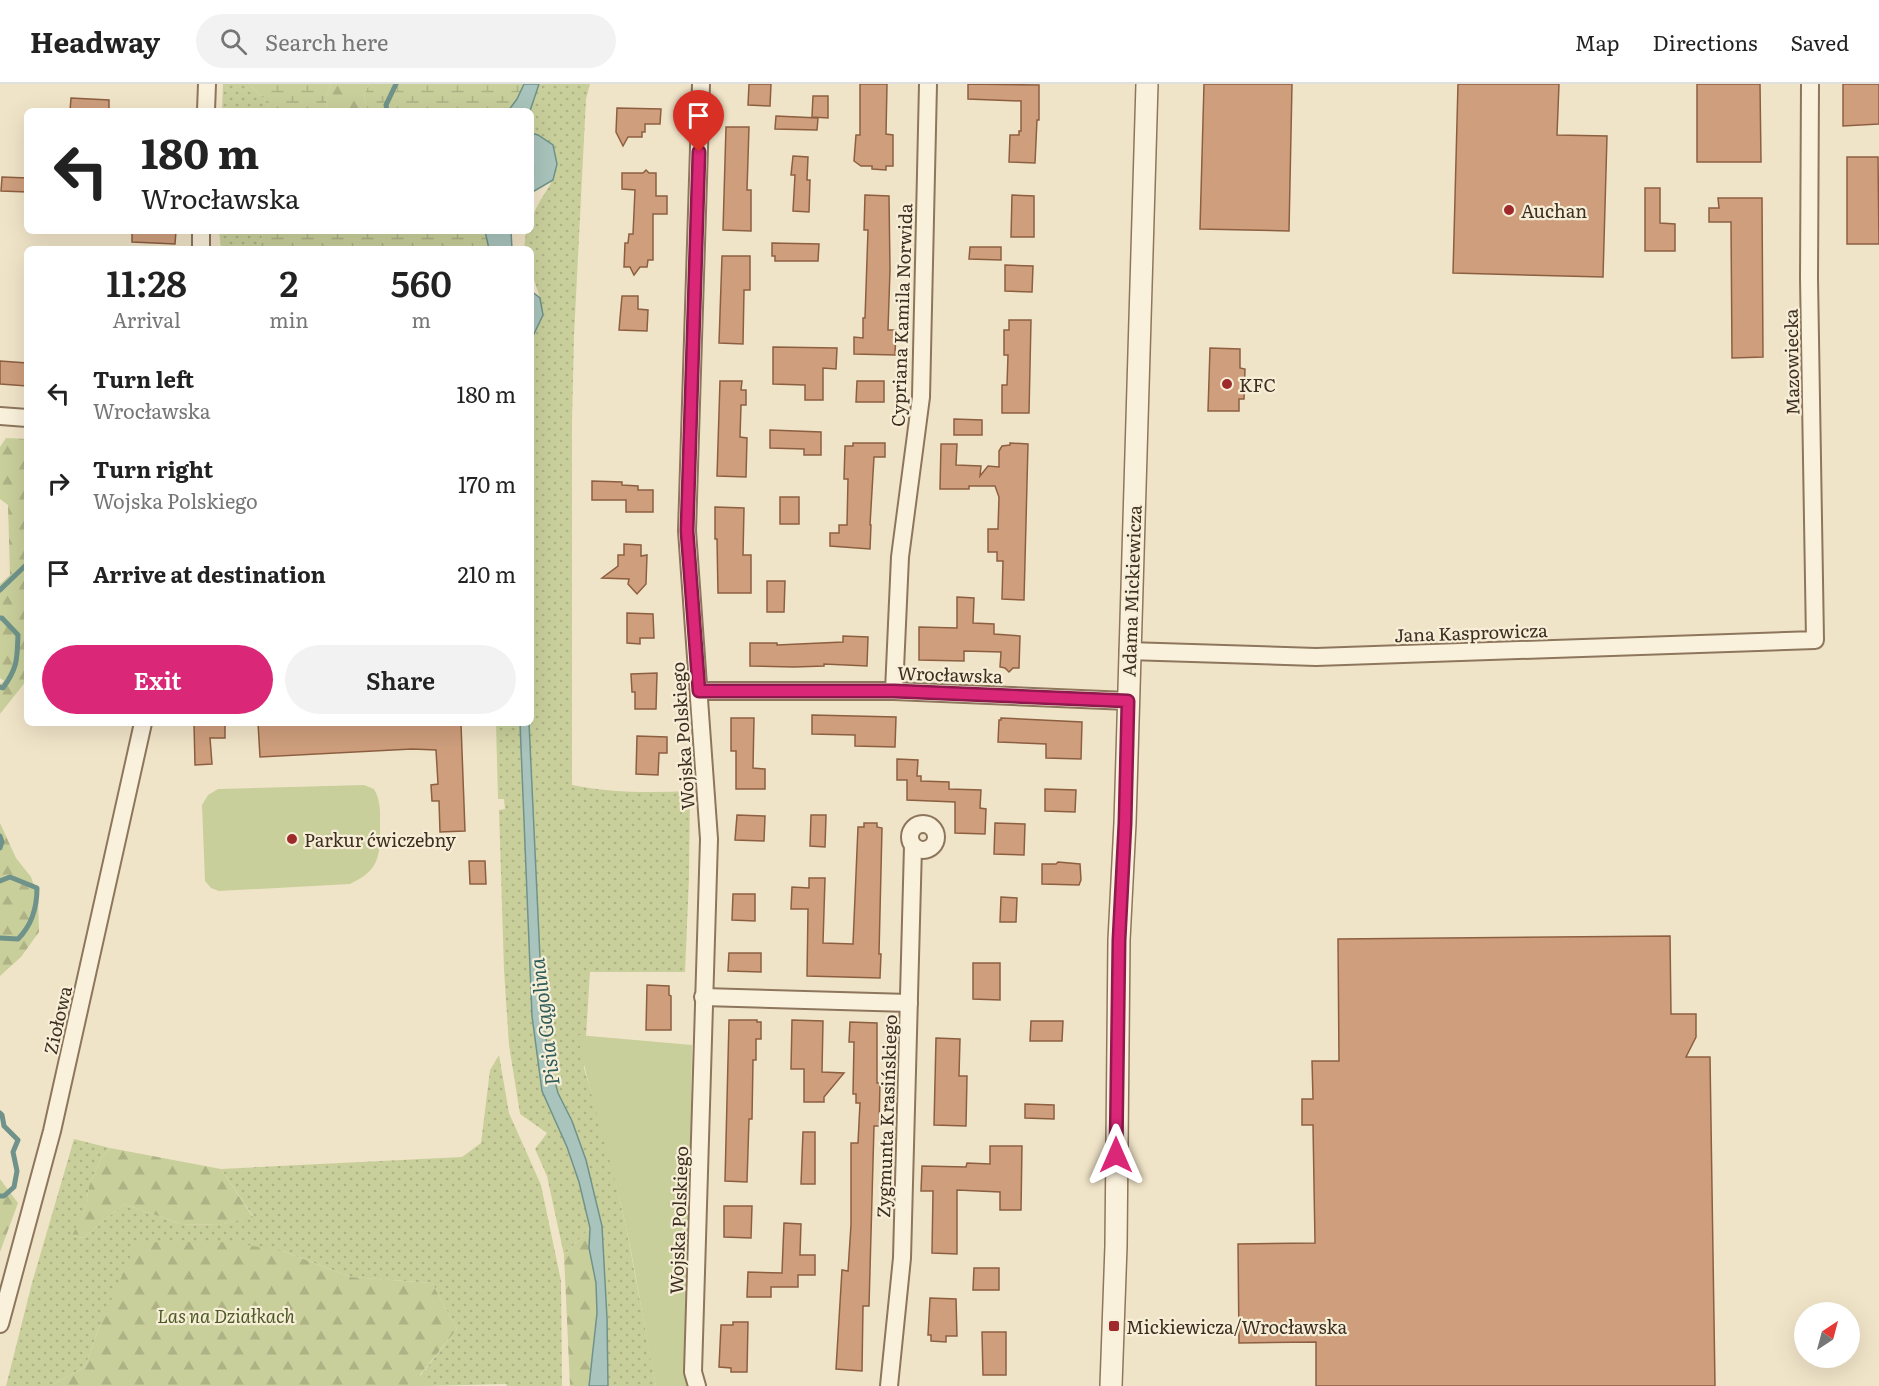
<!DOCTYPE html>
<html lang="en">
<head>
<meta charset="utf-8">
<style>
  :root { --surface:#fff; --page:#f2f2f2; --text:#222; --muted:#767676; --line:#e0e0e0; --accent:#db2777 }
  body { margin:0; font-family:Literata,serif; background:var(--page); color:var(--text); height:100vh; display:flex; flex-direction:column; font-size:22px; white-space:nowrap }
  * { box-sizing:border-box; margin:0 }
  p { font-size:20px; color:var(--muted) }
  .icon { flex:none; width:33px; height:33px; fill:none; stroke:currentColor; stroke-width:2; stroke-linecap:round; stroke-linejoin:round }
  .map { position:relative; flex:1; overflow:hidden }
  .panel { position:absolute; left:24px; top:162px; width:510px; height:480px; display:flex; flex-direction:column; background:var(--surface); border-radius:9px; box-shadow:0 6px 24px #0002 }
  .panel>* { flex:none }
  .guide { position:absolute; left:24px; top:24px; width:510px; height:126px; border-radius:9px; box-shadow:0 6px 24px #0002; background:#fff; color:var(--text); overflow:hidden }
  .needle { width:39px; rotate:36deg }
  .fabs { position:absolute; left:1794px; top:1218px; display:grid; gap:12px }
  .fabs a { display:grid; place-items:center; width:66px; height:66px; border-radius:50%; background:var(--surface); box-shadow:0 6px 24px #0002; font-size:30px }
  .pin { position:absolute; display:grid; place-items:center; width:51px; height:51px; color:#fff; margin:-62px -26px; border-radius:50% 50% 50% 0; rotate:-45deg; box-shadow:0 0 6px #0007 }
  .pin .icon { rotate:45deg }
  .me { position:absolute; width:66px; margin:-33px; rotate:0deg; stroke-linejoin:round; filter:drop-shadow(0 0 4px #0008) }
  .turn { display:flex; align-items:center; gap:21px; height:126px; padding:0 18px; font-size:27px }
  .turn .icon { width:78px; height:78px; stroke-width:2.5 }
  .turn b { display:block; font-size:42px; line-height:51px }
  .eta { display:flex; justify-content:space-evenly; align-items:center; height:102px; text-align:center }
  .eta b { font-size:36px; font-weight:600; line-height:42px }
  .action { display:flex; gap:12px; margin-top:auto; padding:12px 18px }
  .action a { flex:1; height:69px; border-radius:36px; background:var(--accent); color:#fff; font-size:24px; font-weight:600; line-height:69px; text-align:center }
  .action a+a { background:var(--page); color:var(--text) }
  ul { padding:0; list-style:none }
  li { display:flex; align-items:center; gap:18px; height:90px; padding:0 18px }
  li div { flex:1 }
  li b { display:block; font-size:22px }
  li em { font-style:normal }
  header { display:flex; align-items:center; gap:36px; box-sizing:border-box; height:84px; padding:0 30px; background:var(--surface); border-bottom:2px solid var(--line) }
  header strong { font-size:28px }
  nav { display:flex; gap:33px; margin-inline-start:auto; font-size:21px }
  .search { width:420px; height:54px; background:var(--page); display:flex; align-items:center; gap:15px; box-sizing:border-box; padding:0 21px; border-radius:33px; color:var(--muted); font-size:22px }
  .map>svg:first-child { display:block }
</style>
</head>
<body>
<header>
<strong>Headway</strong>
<div class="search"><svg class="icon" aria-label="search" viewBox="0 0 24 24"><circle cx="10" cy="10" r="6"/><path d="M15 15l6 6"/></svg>Search here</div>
<nav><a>Map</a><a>Directions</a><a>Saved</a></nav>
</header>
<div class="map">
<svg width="1879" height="1302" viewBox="0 0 1879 1302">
  <defs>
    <pattern id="grass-dots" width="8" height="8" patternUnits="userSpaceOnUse" patternTransform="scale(1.5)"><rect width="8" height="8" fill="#c9cf9b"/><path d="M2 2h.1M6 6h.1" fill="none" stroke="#aeb285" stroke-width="1.8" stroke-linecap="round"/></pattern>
    <pattern id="forest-firs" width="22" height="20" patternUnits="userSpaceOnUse" patternTransform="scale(1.5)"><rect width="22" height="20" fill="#c9cf9b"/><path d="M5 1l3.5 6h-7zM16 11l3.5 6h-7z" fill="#aeb285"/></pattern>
    <pattern id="wetland-marsh" width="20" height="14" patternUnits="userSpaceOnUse" patternTransform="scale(1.5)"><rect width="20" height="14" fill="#c9cf9b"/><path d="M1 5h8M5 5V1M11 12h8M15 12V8" fill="none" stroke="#aeb285"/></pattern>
  </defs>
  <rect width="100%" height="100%" fill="#f0e4c8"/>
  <!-- grass -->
  <g fill="url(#grass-dots)">
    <polygon points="223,0 249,0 264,15 270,27 222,27"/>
    <path d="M539,0H590L586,15L574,252L572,338V701C610,709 651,709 690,707L689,794L685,888H590L584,984L610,1072L627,1148L656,1302H608L607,1234L602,1142L586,1076L572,1037L558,1009L548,971L542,916L529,639H531V253L533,252L540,214L531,187V165H524L526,147H531C531,127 542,115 551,99C554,93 555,86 557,80L538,51L531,49L530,27Z"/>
    <polygon points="219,147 265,147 255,165 223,165 221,164"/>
    <polygon points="496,639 520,639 532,932 542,1007 567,1063 579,1098 590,1144 564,1171 547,1092 535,1065 547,1049 520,1030 509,961 504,886 499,726 505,725 504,715 498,715"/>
    <polygon points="499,971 509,1029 541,1101 561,1197 562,1302 507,1302 506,1300 426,1302 420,1292 457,1245 432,1199 351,1193 282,1167 100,1241 85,1283 50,1302 6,1302 32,1199 74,1055 110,1064 102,1073 89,1102 85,1126 73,1152 83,1154 124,1120 181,1140 219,1141 253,1132 221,1085 462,1073 481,1059 490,986"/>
  </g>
  <!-- forest -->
  <g fill="url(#forest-firs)">
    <polygon points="331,0 369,0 364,12 367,27 327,27 326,12"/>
    <polygon points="6,354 27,355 27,596 0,630 0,600 4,597 0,594 0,500 10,491 8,421 0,415 0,363"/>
    <polygon points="0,739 16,774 31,793 38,813 39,848 21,873 0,892"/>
    <polygon points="110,1064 221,1085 253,1133 219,1141 181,1140 124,1120 83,1154 72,1152 85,1126 89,1102 102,1073"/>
    <polygon points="0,1095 18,1119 0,1168"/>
    <polygon points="590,1144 589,1164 596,1199 597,1229 591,1302 570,1302 564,1171"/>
    <polygon points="137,1158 229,1158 282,1167 351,1193 432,1199 457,1245 420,1291 426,1302 50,1302 85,1283 100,1241"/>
  </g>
  <!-- wetland -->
  <g fill="url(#wetland-marsh)">
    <polygon points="249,0 331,0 326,12 327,27 270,27 264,15"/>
    <polygon points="369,0 524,0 517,15 508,27 367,27 364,12"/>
    <polygon points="265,147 485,147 489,165 255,165"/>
  </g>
  <!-- park -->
  <g fill="#c9cf9b">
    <path d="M364,701L374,705C381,717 380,728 380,742C380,772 380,786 350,800L219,807L211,804L205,797L202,721L208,711L218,705Z"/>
    <path d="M578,951L692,961L689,1138L685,1253L687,1297L689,1302H656C645,1251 638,1199 627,1148C614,1082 590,1018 578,951Z"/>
  </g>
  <!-- water -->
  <g fill="#a9c4bc" stroke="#6f938a" stroke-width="1.5">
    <polygon points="524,0 539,0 530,27 508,27 517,15"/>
    <path d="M531,49L538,51L553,61L557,80L553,96L531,109V95H533C535,79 531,65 531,49Z"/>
    <polygon points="485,147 511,147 512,165 489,165"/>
    <polygon points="531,207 540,214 543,231 533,252 531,253"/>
    <polygon points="520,639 529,639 542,916 548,971 558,1009 572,1037 586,1076 602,1142 607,1234 608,1302 589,1302 597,1229 596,1199 589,1164 590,1144 579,1098 567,1063 542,1007 532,932"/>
  </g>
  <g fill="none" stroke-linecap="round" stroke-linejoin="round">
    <!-- stream -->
    <g stroke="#6f938a" stroke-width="5">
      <polyline points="387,27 386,21 396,0"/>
      <polyline points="0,506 27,480"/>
      <path d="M0,534H2L18,551C17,575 18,583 3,604L0,603"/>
      <polyline points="0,752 2,758 0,764"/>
      <path d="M0,797L10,793L37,804C37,823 32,841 18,855L0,854"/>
      <polyline points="0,1029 2,1031 4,1042 18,1056 13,1068 17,1087 14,1103 4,1112 0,1112"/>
    </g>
  </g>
  <!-- building -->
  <g fill="#cf9f7d" stroke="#8d5f41" stroke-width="1.5">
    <polygon points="749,0 771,0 770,22 748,21"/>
    <polygon points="860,0 887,0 886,50 893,51 893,82 886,82 886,86 872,85 872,82 861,82 854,77 856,51 860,51"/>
    <polygon points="968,0 1039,1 1039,36 1037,36 1035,79 1009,78 1010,51 1019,51 1019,47 1021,47 1021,17 968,15"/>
    <polygon points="1204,0 1292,0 1289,147 1200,145"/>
    <polygon points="1458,0 1559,0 1557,51 1607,52 1603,193 1453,189"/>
    <polygon points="1697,0 1760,0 1761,78 1697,78"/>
    <polygon points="1843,0 1879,0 1879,40 1843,42"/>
    <polygon points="813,12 828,12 828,34 812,33"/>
    <polygon points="71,14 109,16 109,27 70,27"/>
    <polygon points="617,24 661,25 660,40 645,40 645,48 642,48 642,53 628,53 623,62 616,48"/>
    <polygon points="776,32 818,34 817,46 775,45"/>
    <polygon points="726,43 749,43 747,106 751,106 751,147 723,146"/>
    <polygon points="793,72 808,73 807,96 810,96 809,128 793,127 795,91 791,91"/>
    <polygon points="1847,73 1878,73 1879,160 1847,160"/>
    <polygon points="646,86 649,89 656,89 656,112 667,112 667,130 653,130 653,176 648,176 647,183 640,183 634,191 630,183 624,183 625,159 628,159 629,150 633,150 635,106 622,105 622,89 643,89"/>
    <polygon points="2,93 27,94 27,108 1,107"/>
    <polygon points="1645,104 1660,104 1660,139 1675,140 1675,167 1645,167"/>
    <polygon points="865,111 889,112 890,186 888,246 896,246 895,271 854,270 854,253 863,254 863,234 865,234 868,146 864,146"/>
    <polygon points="1012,111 1034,112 1034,153 1011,153"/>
    <polygon points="1718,114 1762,114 1763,273 1732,274 1731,138 1709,138 1709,124 1719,124"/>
    <polygon points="132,147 176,147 175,160 132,158"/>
    <polygon points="772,159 819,160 818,177 775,177 775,172 772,172"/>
    <polygon points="970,163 1001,163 1001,176 969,175"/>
    <polygon points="722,172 750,172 750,206 744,206 743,260 719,259"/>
    <polygon points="1005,181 1033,182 1032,208 1005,207"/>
    <polygon points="622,212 638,212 638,225 648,226 647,247 619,246"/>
    <polygon points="1009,236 1031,236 1029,329 1002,329 1002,301 1007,301 1008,271 1004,271 1004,246 1009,246"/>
    <polygon points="773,263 837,264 836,285 823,284 823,316 805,316 805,301 773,300"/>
    <polygon points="1210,264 1240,265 1240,284 1245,285 1244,315 1239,315 1239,327 1208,327"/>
    <polygon points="0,277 27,279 27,302 0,300"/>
    <polygon points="720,297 742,297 741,306 746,306 746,321 741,321 740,353 747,354 746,393 717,392"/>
    <polygon points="857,297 884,297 884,318 856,318"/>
    <polygon points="954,335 982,336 982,351 954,351"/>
    <polygon points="770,346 821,348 821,371 804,371 804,365 770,364"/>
    <polygon points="853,359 885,359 885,373 874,373 870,441 871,441 870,465 830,462 830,449 839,449 839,441 847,441 848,395 844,395 845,362 853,362"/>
    <polygon points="1010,359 1028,360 1024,516 1002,515 1003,477 997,477 997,468 988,468 988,445 998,445 999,413 995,402 969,402 969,405 940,405 941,360 957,360 956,381 981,382 980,392 988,382 999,383 999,367 1002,362 1010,361"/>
    <polygon points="592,397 622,398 622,401 638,402 638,406 653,406 653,428 626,428 626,416 592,416"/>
    <rect x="780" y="413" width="19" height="27"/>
    <polygon points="715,423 744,424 743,471 751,471 751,509 718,509 717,455 715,455"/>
    <polygon points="624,460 641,461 641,472 647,471 646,500 637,510 628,500 629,495 602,494 618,482 618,471 624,471"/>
    <polygon points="767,497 785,497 784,528 767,528"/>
    <polygon points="957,513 974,514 973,539 994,540 994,550 1020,552 1019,584 1013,584 1009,588 1005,584 1000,583 1001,568 964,567 964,577 919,576 919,543 957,544"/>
    <polygon points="627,529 653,530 654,554 640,554 640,560 627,559"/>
    <polygon points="843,552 868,553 867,582 824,580 824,582 794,583 750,582 750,559 777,559 777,561 843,558"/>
    <polygon points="657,589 656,625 635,625 635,608 632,608 631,590"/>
    <polygon points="812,631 896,633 895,663 855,662 855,651 812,650"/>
    <polygon points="731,634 754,634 753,684 765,685 765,705 736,705 736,667 731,667"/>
    <polygon points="1001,634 1082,638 1081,675 1046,674 1046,660 998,658 999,636 1001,636"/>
    <polygon points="194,639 225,639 225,654 210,654 212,680 195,681"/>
    <polygon points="258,639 424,639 424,641 461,640 465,747 440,748 439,717 432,717 431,701 438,700 436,666 412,665 260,673"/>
    <polygon points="637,652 667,653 667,669 659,669 658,691 636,690"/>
    <polygon points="897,675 918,676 917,692 921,692 921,697 949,698 949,705 981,706 980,724 986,725 985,750 955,749 955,718 907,716 907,696 897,696"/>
    <polygon points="1045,705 1076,706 1075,728 1045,727"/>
    <polygon points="737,731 765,732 764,757 735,756"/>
    <polygon points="811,731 826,731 825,763 810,762"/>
    <polygon points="864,739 877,739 877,743 882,744 879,870 881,870 880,894 807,892 808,825 791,825 792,803 809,804 809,794 825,794 823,859 853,860 858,743 864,743"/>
    <polygon points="995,739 1025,740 1024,771 994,770"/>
    <polygon points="469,777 485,777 486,800 470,800"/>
    <polygon points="1058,778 1080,780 1081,796 1079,801 1042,800 1042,780 1056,780"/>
    <polygon points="733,810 755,810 755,837 732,836"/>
    <polygon points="1001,813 1017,814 1016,838 1000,838"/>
    <polygon points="1670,852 1671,930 1696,930 1696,953 1686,973 1710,973 1715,1302 1316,1302 1316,1258 1239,1259 1238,1160 1315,1159 1313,1041 1302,1041 1302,1015 1313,1015 1312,977 1339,977 1338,855"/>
    <polygon points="729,869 761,869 761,888 728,887"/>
    <polygon points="973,879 1000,879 1000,916 973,915"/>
    <polygon points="647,901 669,902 669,911 671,912 671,946 646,946"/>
    <polygon points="729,936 757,936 757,938 761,938 761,955 756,955 756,976 753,976 752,1035 749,1035 747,1098 725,1097"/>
    <polygon points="792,936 823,937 822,988 844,989 824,1013 824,1018 804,1018 804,985 791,985"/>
    <polygon points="1031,937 1063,937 1062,957 1030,957"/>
    <polygon points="850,938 877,939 877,999 880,999 879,1042 874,1042 869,1222 863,1222 862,1287 836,1285 842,1186 848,1187 851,1141 851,1059 858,1059 860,1019 856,1019 856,1010 853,1010 854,958 849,958"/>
    <polygon points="936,954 960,955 959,992 967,992 966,1042 934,1041"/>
    <polygon points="1025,1020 1054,1021 1054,1035 1025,1034"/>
    <polygon points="803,1048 815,1048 815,1100 801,1100"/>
    <polygon points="990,1062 1022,1062 1021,1126 1000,1126 1000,1108 957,1106 957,1170 932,1169 933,1107 921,1107 922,1082 966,1083 967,1079 990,1080"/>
    <polygon points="724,1122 752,1122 751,1154 724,1153"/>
    <polygon points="784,1139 801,1140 800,1171 815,1171 815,1191 798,1191 798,1203 771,1203 771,1213 747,1213 748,1188 782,1189"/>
    <polygon points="974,1184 999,1184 999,1206 973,1206"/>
    <polygon points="930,1214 956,1215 957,1252 946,1252 946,1258 931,1257 931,1251 928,1251"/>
    <polygon points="733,1238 748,1238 747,1288 731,1288 731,1284 719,1283 721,1241 733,1241"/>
    <polygon points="982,1248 1006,1248 1006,1291 983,1291"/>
  </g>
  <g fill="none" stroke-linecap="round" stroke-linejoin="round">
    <!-- minor casing -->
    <g stroke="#8d765c" stroke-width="20">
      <g id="minor">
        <polyline points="206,27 207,0"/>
        <polyline points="201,165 201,147"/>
        <polyline points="0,332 27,334"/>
        <polyline points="1128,567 1316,573 1815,556 1809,194 1810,0"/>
        <polyline points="699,607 894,607 1128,617"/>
        <polyline points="894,607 900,473 921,313 928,0"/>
        <circle cx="923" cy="753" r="13"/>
        <polyline points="703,913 909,919"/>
        <polyline points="0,1240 52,1047 143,639"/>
        <polyline points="697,1302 693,1288 709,755 687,447 701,0"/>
        <polyline points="889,1302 902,1174 913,762"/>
      </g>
    </g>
    <!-- tertiary casing -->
    <g stroke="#8d765c" stroke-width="24">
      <polyline id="tertiary" points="1111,1302 1116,1162 1119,856 1125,739 1147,0"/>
    </g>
    <!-- minor -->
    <use href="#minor" stroke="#faf1dc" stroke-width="16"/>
    <!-- tertiary -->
    <use href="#tertiary" stroke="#faf1dc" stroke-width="21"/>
  </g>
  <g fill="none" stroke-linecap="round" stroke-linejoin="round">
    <!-- route casing -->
    <g stroke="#8e194d" stroke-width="15">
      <polyline id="route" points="699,68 687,447 699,607 894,607 1128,617 1125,739 1119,856 1116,1071"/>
    </g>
    <!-- route -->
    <use href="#route" stroke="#db2777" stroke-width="10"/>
  </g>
  <!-- markers -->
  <g fill="#9e2a2b" stroke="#f7eed8" stroke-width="2">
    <circle cx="1509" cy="126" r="6"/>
    <circle cx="1227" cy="300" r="6"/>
    <circle cx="292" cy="755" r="6"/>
    <rect x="1108" y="1236" width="12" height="12" rx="3"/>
  </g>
  <g text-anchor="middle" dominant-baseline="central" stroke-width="4.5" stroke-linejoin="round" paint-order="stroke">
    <!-- poi labels -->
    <g font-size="18" fill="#3d2e20" stroke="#f7eed8" text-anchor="start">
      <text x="1521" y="126">Auchan</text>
      <text x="1239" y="300">KFC</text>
      <text x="304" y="755">Parkur ćwiczebny</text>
      <text x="1126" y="1242">Mickiewicza/Wrocławska</text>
    </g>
    <!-- street labels -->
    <g font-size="18" fill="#3d2e20" stroke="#f7eed8">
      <text transform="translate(901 231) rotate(-88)">Cypriana Kamila Norwida</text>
      <text transform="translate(1791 278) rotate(-91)">Mazowiecka</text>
      <text transform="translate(1131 507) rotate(-88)">Adama Mickiewicza</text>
      <text transform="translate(1471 548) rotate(-2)">Jana Kasprowicza</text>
      <text transform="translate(950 590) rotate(2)">Wrocławska</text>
      <text transform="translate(682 652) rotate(-94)">Wojska Polskiego</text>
      <text transform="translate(57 936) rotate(-77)">Ziołowa</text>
      <text transform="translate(886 1032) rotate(-88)">Zygmunta Krasińskiego</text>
      <text transform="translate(678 1136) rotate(-88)">Wojska Polskiego</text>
    </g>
    <!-- park labels -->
    <g font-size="18" font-style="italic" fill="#4d5a26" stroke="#f7eed8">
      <text x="226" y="1231">Las na Działkach</text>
    </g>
    <!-- water labels -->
    <g font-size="20" font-style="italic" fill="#2f5d5a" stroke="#f7eed8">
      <text transform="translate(543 938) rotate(-97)">Pisia Gągolina</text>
    </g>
  </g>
</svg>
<div class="fabs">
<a><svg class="needle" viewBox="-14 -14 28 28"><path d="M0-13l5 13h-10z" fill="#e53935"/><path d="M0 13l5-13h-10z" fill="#767676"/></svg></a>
</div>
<div class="pin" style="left:699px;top:68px;background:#d93025"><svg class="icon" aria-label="arrive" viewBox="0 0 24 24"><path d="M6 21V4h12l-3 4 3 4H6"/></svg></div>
<svg class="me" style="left:1116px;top:1071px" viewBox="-20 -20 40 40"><path d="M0-17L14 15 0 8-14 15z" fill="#db2777" stroke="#fff" stroke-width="4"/></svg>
<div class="guide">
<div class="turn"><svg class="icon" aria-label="left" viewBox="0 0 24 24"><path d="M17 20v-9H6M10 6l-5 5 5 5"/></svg><div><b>180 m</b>Wrocławska</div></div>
</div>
<section class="panel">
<div class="eta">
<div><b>11:28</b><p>Arrival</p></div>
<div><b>2</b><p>min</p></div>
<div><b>560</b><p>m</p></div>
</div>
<ul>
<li><svg class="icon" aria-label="left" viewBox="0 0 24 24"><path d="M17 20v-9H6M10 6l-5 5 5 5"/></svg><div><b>Turn left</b><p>Wrocławska</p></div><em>180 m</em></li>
<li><svg class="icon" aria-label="right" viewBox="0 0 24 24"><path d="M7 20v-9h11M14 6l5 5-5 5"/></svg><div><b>Turn right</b><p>Wojska Polskiego</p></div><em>170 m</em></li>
<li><svg class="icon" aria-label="arrive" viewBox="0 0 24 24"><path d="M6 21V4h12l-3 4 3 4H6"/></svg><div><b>Arrive at destination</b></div><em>210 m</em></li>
</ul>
<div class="action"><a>Exit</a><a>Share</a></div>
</section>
</div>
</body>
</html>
